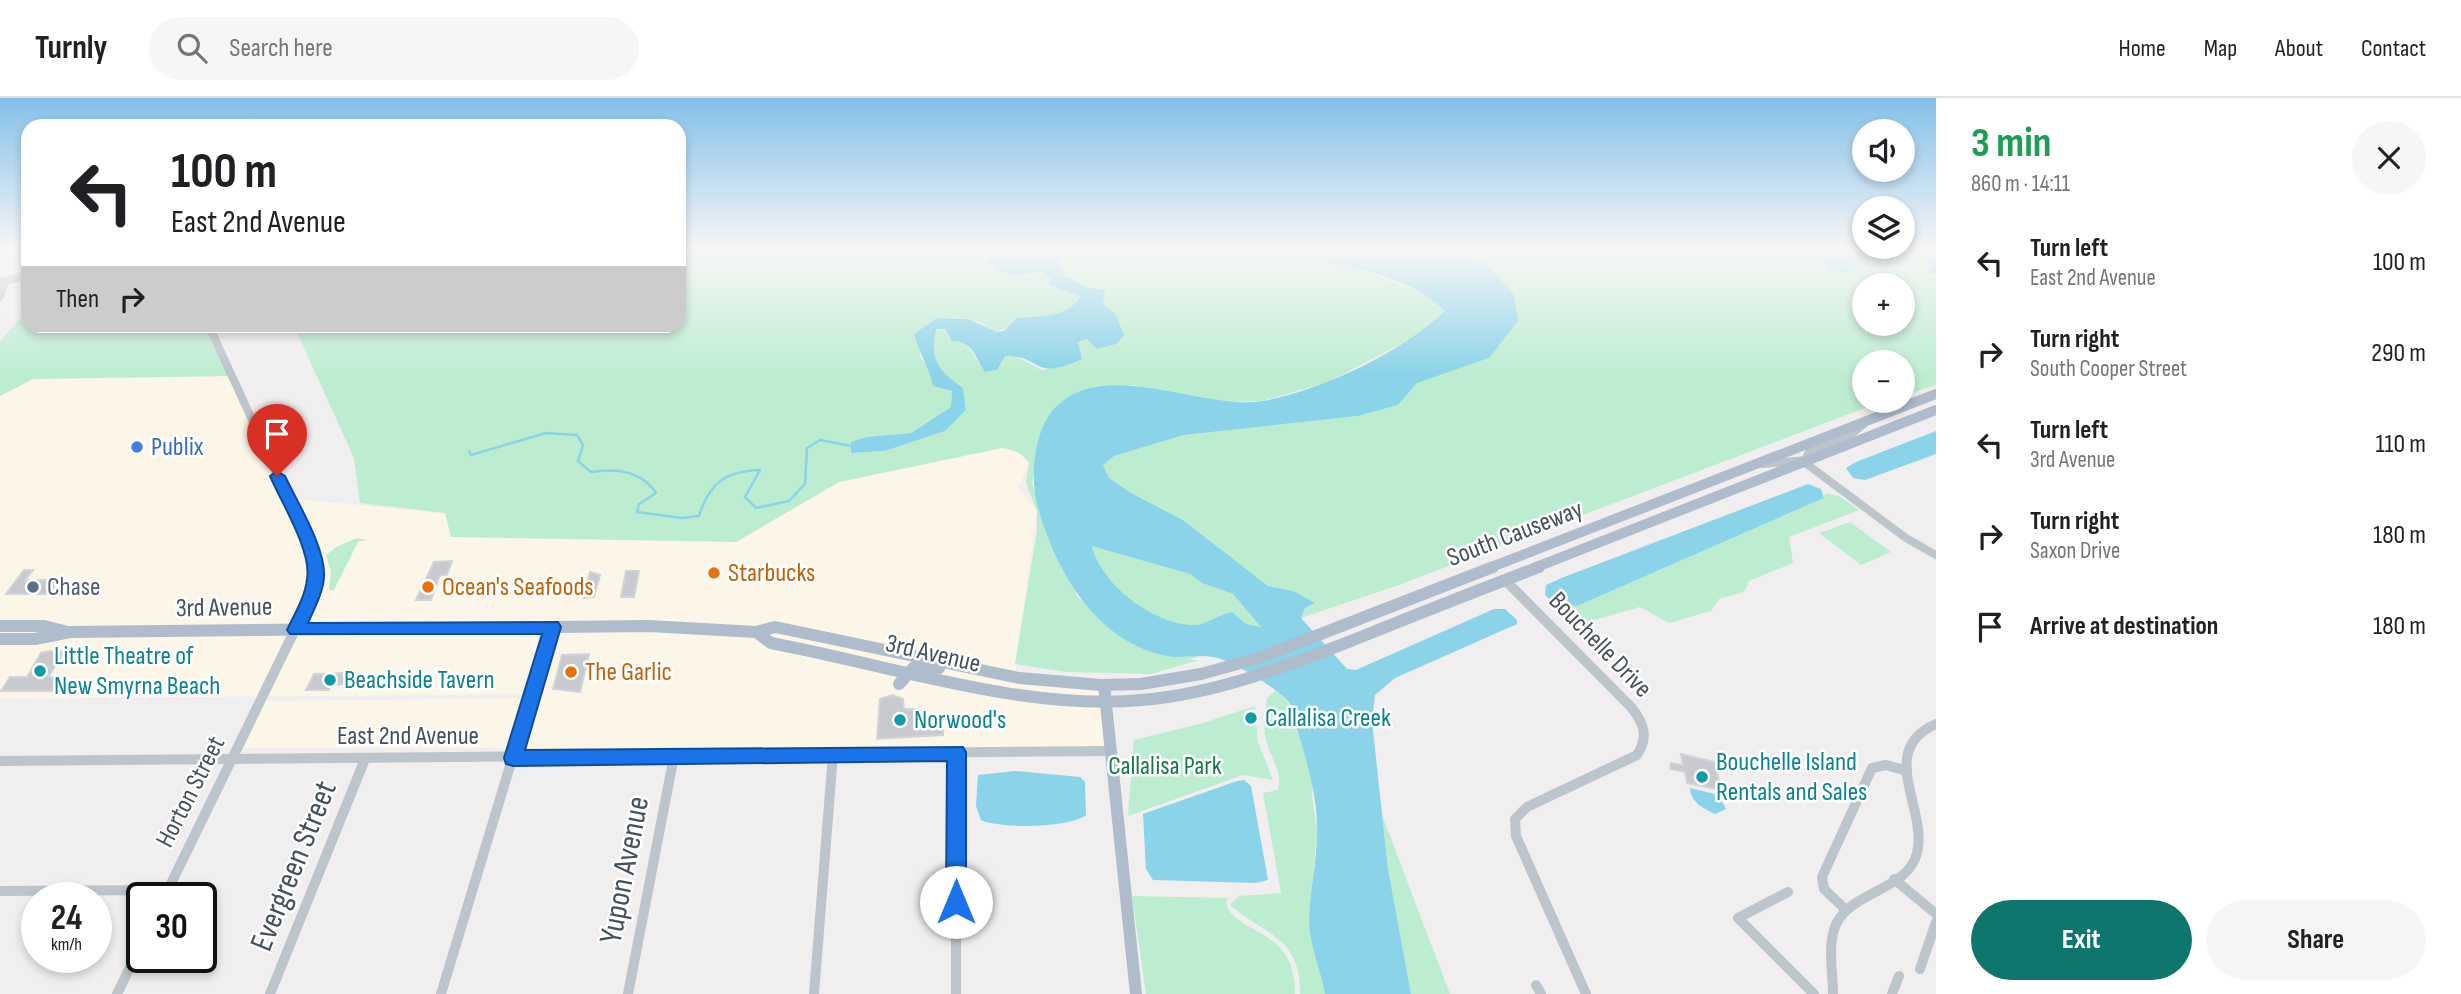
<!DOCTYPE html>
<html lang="en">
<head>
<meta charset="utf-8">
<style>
  :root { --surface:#fff; --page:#f6f6f6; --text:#202124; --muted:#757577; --line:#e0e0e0; --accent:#0f766e }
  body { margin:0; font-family:"Sofia Sans Condensed",sans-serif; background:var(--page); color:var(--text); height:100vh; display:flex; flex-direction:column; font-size:26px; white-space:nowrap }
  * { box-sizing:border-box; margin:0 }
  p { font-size:23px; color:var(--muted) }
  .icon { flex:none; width:38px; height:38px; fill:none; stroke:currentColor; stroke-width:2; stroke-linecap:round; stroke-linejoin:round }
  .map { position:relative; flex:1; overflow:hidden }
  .details { display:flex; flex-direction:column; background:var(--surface); width:525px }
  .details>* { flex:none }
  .hud { position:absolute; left:21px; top:21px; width:665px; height:214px; border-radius:21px; box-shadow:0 4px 10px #0003; background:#fff; color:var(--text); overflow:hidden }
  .buttons { position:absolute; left:1852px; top:21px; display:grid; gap:14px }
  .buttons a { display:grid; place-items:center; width:63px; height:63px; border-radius:50%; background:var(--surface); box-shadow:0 4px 10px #0003; font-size:35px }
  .speed { position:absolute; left:21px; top:784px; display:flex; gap:14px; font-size:35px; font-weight:700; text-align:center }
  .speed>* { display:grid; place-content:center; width:91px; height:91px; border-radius:50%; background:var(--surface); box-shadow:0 4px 10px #0003; line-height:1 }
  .speed small { font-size:18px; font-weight:400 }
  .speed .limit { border:4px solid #111; border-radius:10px; background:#fff; color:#111 }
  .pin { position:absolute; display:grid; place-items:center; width:60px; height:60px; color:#fff; margin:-72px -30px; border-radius:50% 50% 50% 0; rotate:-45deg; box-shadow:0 0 7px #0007 }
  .pin .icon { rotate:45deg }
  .me { position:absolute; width:77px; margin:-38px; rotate:0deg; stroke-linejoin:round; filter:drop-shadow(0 0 5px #0008) }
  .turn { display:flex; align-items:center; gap:24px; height:147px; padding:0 35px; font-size:32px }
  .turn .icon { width:91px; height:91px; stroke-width:2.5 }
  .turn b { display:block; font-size:49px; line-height:60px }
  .then { display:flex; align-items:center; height:66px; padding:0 35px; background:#0003; gap:14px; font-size:26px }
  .round { display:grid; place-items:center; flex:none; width:74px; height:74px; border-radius:37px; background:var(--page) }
  .head { display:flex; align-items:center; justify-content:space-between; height:119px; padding:0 35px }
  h1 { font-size:42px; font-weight:700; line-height:52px; color:#1e9e55 }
  .primary-button { display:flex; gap:14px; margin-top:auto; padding:14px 35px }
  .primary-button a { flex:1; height:80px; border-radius:42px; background:var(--accent); color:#fff; font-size:28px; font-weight:700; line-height:80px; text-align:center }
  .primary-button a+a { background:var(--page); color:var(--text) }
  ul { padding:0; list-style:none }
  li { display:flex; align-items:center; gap:21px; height:91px; padding:0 35px }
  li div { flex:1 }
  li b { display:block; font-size:26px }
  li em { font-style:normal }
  header { display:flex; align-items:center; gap:42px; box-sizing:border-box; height:98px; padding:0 35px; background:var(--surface); border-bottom:2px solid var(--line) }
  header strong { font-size:33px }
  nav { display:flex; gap:38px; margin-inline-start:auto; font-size:24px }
  .search { width:490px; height:63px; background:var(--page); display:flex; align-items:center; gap:18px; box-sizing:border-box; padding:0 24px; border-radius:38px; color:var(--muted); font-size:26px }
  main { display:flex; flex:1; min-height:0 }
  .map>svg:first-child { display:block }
</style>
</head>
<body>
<header>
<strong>Turnly</strong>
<div class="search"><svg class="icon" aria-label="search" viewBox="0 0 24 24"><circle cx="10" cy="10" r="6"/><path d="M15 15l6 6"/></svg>Search here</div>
<nav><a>Home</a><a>Map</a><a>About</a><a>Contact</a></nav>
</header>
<main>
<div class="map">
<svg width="1936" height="896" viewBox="0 0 1936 896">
  <rect width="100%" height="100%" fill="#f0eeee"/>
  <!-- commercial -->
  <g fill="#fbf6e7">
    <polygon points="230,278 287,400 736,444 839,384 1002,350 1022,356 1029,365 1018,390 1037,413 1015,566 1017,580 1104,587 1111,653 513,660 532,596 0,601 0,298 33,281"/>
    <polygon points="527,600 512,650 244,650 266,603"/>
  </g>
  <!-- green -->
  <g fill="#bdedd1" fill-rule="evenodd">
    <path d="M679,151H994L990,154L1023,178L1041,173L1051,180L1050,187L1080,198C1068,220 1039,218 1017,220C992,246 994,225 967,221C957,219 946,220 937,220L919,258L929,270L933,288L952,293L951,309L911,335L867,339L852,355L885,353L945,333L966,312L963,290C939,273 930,262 935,231C961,231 973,256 985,274L997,272L1004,258H1015L1042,272L1081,261L1078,244L1087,241L1116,246C1106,213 1097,187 1061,175L1060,161L1075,158L1096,162L1134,151H1270L1351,168L1429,197L1445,213L1424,234L1326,285L1262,303L1223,304L1133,287L1078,295L1055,310L1043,330L1032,386L1078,499L1123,539L1180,559L1199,558L1189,562H1199L1151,576L1067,574L1015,566L1037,433V413L1026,385L1029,365C1021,355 1014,351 1002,350L839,384L736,444L451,439L445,415L360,405L354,360L294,228H679Z"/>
    <path d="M1458,151H1756L1811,160L1832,173L1863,167L1885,170L1919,157L1933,166L1927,174L1936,177V287L1902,298V264H1864V303H1883L1396,488L1301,520L1305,510L1314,506L1293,493L1268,488L1183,422L1131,395L1109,380L1103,367L1114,358L1184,337L1358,318L1398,307L1416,285L1489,260L1488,168ZM1864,187H1902V226H1864Z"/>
    <polygon points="28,212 28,228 209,228 230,278 33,281 0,298 0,243"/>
    <polygon points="1825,395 1839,398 1859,412 1789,439 1793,465 1749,483 1744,494 1719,501 1711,513 1669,525 1640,509 1580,526 1564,521 1561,509 1577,508 1824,400"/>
    <polygon points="1850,424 1891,454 1861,467 1819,435"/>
    <polygon points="357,440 367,442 358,444 334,492 329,492 331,474 326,457 338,448"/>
    <path d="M1092,447L1190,476L1202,485L1233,496L1262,530L1246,526L1231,514C1219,516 1207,526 1196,527C1154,528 1100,489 1092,447Z"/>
    <path d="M1276,592L1292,608L1298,635L1316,647L1312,698L1317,732L1309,825L1325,896H1300C1301,838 1264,837 1230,807L1239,798L1281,795L1263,695L1278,692C1283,674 1272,663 1267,645C1262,631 1266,615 1267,600Z"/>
    <polygon points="1255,608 1258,644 1273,682 1243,677 1128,718 1134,642 1203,625"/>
    <polygon points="1382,717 1450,896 1411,896 1388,771"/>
    <path d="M1132,798L1229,800L1226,804C1232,837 1296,827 1295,896H1146Z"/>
  </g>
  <!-- water -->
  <g fill="#8bd3e8" fill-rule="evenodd">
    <path d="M994,151H1037L1048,157L1073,151H1134L1096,162L1075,158L1060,162L1061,175L1089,190L1105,192L1103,206L1115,215L1124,237L1116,246L1097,251L1087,241L1078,244L1082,261C1031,284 1044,258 1005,258L997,272L985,274C975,259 973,243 952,243L945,231H936C929,261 939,273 963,290L966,312L945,333L885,353L851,355V344L867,339L911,335L951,309L952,293L933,288C929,269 919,255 914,236L937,220L968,221L997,234L1004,233L1017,220C1038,218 1069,220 1080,198L1049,187L1051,180L1041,173C1020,179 1006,179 988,165Z"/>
    <path d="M1270,151H1458L1488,168L1514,197L1518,223L1489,260L1417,285L1398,307L1358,318L1184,337L1114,358L1103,367L1109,380L1131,395L1183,422L1268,488L1293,493L1315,505L1305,510L1301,520L1347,571L1356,572L1494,511H1505L1517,522V526L1395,580L1375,597L1372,623L1388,771L1411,896H1325C1321,873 1309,845 1309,822C1310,792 1317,763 1317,734C1318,703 1308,667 1299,637C1296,628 1296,616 1292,608C1283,593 1230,561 1213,559C1198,556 1182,561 1167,558C1095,544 1054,470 1037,406C1030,379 1034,333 1054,311C1103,257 1202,313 1263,303C1323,292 1402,254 1445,213C1401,169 1327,169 1270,151ZM1092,448L1190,476L1202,485L1233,496L1261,529L1246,526L1232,514C1219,516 1207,526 1196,527C1155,528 1101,487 1092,448Z"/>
    <polygon points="1756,151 1936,151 1936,177 1927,174 1932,166 1919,157 1885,170 1863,167 1848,175 1832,173 1811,160"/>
    <polygon points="1936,333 1936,356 1865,382 1853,380 1846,370 1856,364"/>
    <polygon points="1808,386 1821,391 1824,400 1577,508 1554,506 1545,497 1546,487 1564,479"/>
    <path d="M1016,673L1080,679L1085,684L1086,717C1070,730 1001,731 981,722L976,708L978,677Z"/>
    <polygon points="1237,683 1244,682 1251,688 1268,782 1256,785 1153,782 1146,771 1143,716"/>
    <path d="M1690,690L1719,697L1726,711L1715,716C1703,710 1691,705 1690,690Z"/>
  </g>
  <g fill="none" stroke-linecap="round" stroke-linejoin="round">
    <!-- stream -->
    <path stroke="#8bd3e8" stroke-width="2.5" d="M469,353L471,357L546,335L577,337L583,347L578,363L591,374C616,370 641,372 656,395L639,406L637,414L682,420L699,418C709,385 726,373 760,372L745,399L756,410L789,403L805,386L807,350L820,342L851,348"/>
  </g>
  <!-- building -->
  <g fill="#c8cad0" stroke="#d2d4d9" stroke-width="2">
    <polygon points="452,463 447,477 440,477 431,502 416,502 434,464"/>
    <polygon points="24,472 33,472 25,482 59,482 49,496 6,496"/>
    <polygon points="626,473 639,473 634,499 621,499"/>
    <polygon points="590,474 600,477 594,499 583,500"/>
    <polygon points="50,553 65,554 48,579 63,579 53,593 1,593 10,579 27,579 41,555"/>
    <polygon points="589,556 580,594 553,591 562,557"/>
    <polygon points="344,575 343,577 350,577 346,586 331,587 329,592 306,592 314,576"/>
    <polygon points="892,597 903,601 904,611 916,611 916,618 922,618 922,627 943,629 943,637 877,641 880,601"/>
    <polygon points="1681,656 1715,664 1721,692 1687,685 1685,674 1670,671 1671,665 1683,667"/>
  </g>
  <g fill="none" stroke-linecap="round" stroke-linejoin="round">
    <!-- minor-far1 -->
    <g stroke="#bcc5cc" stroke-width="8">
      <polyline points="0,184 28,177"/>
      <polyline points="0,199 5,183"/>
      <polyline points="209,228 309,446 314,470"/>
      <polyline points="1864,326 1852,336 1810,352 1804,364 1906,440 1936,457"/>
      <polyline points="1763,366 1805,362"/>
    </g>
    <!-- minor -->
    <g stroke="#bcc5cc" stroke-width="10">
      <path d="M1505,482L1631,609C1644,625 1649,639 1637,657L1527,709L1515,721L1516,738L1586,896"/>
      <polyline points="956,655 956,896"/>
      <polyline points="0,663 1111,653"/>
      <polyline points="1894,781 1936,816"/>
      <polyline points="0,793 167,792"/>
      <polyline points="1788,794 1738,820 1814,896"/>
      <polyline points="164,800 310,501 316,478 314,469"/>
      <polyline points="1846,812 1824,791 1822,779 1872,670 1886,667 1907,673"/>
      <polyline points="1920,871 1936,824"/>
      <polyline points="1536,887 1541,896"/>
      <polyline points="117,896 142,845"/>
      <polyline points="270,896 365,661"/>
      <polyline points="441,896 552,529"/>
      <polyline points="628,896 674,658"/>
      <polyline points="814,896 833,656"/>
      <path d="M1833,896C1833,877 1828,850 1834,832C1845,793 1908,794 1917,755C1928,711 1876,652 1936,626"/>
      <polyline points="1892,896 1899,878"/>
    </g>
    <!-- major-far1 -->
    <g stroke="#aebccc" stroke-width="10">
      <polyline points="1489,470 1936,296"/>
      <polyline points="1534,470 1936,312"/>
    </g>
    <!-- major -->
    <g stroke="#aebccc" stroke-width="12">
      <polyline points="0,528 44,528 64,533"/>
      <path d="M756,534L771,545C889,567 1022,613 1142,602C1220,595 1289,567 1361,539C1420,515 1479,492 1539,469"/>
      <polyline points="0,541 35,541 70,534 649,528 756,534 775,529 1019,580 1101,587 1141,586 1201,576 1259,560 1493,469"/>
      <polyline points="899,586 914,569 939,570"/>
      <polyline points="1104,587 1136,896"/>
    </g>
  </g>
  <!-- sky -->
  <linearGradient id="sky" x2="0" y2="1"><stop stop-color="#83c0e8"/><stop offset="0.55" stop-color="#f8f7f7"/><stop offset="1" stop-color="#f8f7f7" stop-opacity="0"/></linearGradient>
  <rect width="1936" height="276" fill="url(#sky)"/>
  <!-- route -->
  <path fill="#1a73e8" stroke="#114b97" stroke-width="2" d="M277,373L285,378C297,404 326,450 324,479C323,495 314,511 308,525L558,524L561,529L525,652L963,649L966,654V804L963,811L956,814L949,811L946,804L947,663L513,668L506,666L504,660L542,536H290L287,532C295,515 305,499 307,481C312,453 281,404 270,378Z"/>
  <!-- markers -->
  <circle fill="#3f7fe0" stroke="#fff" stroke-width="2.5" cx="137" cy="349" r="7"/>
  <g fill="#e8710a" stroke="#fff" stroke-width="2.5">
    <circle cx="714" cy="475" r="7"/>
    <circle cx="428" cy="489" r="7"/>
    <circle cx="571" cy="574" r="7"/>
  </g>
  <circle fill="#5c6f8a" stroke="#fff" stroke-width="2.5" cx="33" cy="489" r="7"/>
  <g fill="#0f9aa8" stroke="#fff" stroke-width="2.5">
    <circle cx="40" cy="573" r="7"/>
    <circle cx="330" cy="582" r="7"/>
    <circle cx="1251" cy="620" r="7"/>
    <circle cx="900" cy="622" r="7"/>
    <circle cx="1702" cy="679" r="7"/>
  </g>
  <g text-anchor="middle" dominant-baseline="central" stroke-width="5" stroke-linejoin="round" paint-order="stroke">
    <!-- shop labels -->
    <g font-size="26" fill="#366cbe" stroke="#fff" text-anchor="start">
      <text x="151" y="349">Publix</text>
    </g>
    <!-- street labels -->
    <g font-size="26" fill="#46505a" stroke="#fff">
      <text transform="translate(1515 436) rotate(-21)">South Causeway</text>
      <text transform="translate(224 510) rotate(-1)">3rd Avenue</text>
      <text transform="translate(1600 547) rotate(46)">Bouchelle Drive</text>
      <text transform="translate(933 556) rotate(13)">3rd Avenue</text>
      <text x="408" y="638">East 2nd Avenue</text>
      <text transform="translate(191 694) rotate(-63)">Horton Street</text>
    </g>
    <!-- food labels -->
    <g font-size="26" fill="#c56008" stroke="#fff" text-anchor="start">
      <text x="728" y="475">Starbucks</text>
      <text x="442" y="489">Ocean's Seafoods</text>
      <text x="585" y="574">The Garlic</text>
    </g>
    <!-- service labels -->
    <g font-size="26" fill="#4e5e75" stroke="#fff" text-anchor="start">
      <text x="47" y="489">Chase</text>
    </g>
    <!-- culture labels -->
    <g font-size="26" fill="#0d838f" stroke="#fff" text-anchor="start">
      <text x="54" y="558">Little Theatre of<tspan x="54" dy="30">New Smyrna Beach</tspan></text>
      <text x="344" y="582">Beachside Tavern</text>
      <text x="1265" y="620">Callalisa Creek</text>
      <text x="914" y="622">Norwood's</text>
      <text x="1716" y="664">Bouchelle Island<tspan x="1716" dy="30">Rentals and Sales</tspan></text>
    </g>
    <!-- park labels -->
    <g font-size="26" fill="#1a794b" stroke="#fff">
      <text x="1165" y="668">Callalisa Park</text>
    </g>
    <!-- near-street labels -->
    <g font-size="32" fill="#46505a" stroke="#fff">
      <text transform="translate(294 768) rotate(-68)">Evergreen Street</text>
      <text transform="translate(625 772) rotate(-79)">Yupon Avenue</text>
    </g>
  </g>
</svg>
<div class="buttons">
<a><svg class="icon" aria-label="sound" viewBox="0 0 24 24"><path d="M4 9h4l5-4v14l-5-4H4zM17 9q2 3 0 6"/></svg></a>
<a><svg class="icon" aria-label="layers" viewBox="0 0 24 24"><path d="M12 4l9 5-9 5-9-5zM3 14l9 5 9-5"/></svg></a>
<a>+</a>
<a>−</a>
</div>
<div class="speed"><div>24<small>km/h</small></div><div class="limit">30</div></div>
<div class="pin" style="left:277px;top:378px;background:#d93025"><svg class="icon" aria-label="arrive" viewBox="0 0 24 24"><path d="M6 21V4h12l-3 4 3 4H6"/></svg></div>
<svg class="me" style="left:956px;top:804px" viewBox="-20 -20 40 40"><circle r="19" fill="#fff"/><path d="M0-13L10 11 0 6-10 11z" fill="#1a73e8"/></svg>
<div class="hud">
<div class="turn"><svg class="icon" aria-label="left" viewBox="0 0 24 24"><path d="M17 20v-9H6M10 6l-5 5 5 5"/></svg><div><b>100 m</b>East 2nd Avenue</div></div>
<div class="then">Then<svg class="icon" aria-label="right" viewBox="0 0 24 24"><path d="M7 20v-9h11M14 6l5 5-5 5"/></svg></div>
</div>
</div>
<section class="details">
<div class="head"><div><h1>3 min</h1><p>860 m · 14:11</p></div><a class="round"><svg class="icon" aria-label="close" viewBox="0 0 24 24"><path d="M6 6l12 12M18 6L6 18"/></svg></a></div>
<ul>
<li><svg class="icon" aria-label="left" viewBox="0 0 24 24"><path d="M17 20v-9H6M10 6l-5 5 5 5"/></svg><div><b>Turn left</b><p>East 2nd Avenue</p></div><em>100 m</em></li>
<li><svg class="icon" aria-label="right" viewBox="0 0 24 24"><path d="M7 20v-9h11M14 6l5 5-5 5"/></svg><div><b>Turn right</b><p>South Cooper Street</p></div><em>290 m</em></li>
<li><svg class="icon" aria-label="left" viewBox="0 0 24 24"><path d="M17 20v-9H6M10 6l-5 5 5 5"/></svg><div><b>Turn left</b><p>3rd Avenue</p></div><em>110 m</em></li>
<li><svg class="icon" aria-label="right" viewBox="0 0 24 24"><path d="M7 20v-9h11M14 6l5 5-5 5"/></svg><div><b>Turn right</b><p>Saxon Drive</p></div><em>180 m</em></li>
<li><svg class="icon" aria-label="arrive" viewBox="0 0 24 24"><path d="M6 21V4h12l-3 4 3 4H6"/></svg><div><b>Arrive at destination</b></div><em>180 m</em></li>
</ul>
<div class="primary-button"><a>Exit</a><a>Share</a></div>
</section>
</main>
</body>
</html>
